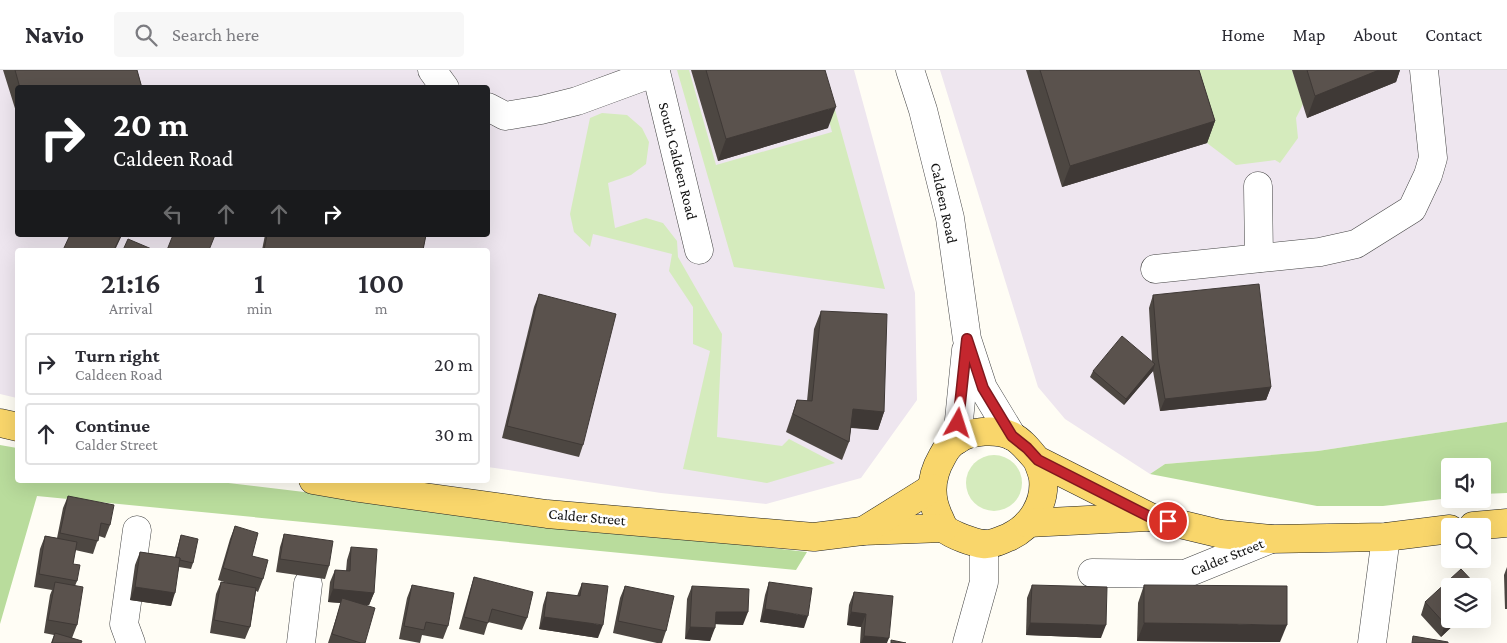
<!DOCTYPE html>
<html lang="en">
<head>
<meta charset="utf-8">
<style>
  :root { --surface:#fff; --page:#f7f7f7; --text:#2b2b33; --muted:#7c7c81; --line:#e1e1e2 }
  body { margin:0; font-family:"Crimson Pro",serif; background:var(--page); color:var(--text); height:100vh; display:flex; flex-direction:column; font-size:19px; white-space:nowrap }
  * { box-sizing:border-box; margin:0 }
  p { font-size:16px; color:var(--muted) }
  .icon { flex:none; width:28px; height:28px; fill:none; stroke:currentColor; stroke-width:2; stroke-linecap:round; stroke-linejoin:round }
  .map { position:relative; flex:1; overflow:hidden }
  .panel { position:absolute; left:15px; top:178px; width:475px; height:235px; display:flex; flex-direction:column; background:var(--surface); border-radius:5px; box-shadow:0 5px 20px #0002 }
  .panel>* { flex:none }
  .banner { position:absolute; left:15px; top:15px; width:475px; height:152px; border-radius:5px; box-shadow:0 5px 20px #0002; background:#202124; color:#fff; overflow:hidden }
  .tools { position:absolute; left:1441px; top:388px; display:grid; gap:10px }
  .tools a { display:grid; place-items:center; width:50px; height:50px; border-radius:5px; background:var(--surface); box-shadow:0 5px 20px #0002; font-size:25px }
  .pin { position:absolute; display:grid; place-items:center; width:42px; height:42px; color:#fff; margin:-21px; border:2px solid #fff; border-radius:50%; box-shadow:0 1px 5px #0007 }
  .me { position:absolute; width:55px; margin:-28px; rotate:6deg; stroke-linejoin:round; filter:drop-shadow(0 0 4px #0008) }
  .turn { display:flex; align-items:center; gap:18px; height:105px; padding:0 15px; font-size:22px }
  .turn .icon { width:65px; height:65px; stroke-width:2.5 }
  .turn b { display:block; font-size:35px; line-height:42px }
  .lanes { display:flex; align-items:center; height:48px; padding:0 15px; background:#0003; justify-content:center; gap:25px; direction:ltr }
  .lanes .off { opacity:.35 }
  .eta { display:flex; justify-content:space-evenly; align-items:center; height:85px; text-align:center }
  .eta b { font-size:30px; font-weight:600; line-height:35px }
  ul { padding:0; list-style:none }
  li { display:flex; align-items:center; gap:15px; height:62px; margin:0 10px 8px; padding:0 5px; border:2px solid var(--line); border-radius:5px }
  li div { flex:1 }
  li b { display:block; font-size:19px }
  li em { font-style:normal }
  header { display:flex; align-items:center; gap:30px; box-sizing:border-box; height:70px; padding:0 25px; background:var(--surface); border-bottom:1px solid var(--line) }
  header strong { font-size:24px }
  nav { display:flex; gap:28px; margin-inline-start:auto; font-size:18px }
  .search { width:350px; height:45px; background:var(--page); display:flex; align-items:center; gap:12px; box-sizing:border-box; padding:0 18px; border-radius:5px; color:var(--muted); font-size:19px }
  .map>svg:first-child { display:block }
</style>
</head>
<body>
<header>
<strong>Navio</strong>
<div class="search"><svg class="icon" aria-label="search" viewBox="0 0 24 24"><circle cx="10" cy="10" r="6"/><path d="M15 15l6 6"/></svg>Search here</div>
<nav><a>Home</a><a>Map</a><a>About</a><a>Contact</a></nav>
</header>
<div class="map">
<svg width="1507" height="573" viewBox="0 0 1507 573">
  <rect width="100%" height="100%" fill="#fffdf5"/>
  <!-- industrial -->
  <g fill="#eee6ef" fill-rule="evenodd">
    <path d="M0,0H854L915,223L917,330L861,408L766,434L661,423L488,397V180H18L17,328L0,324ZM18,18H488V165H18Z"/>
    <polygon points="940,0 1507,0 1507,352 1318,381 1165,394 1150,404 1065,349 1038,317"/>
  </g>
  <!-- green -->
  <g fill="#d5ebbd">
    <polygon points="677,0 689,0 716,95 832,62 816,0 824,0 885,219 734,197"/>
    <polygon points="1184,0 1292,0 1303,34 1296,48 1298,68 1280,93 1275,90 1236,95 1207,73"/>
    <polygon points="602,43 627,45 642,58 649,72 646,94 631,105 608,113 615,158 646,148 663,153 677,171 678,187 722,264 717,367 782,376 789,369 835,393 767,413 683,399 710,281 693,274 693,237 669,201 672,184 593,164 590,177 574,162 570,144 590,48"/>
    <circle cx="994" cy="413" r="28"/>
  </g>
  <!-- forest -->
  <g fill="#b9dc9c">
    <polygon points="1507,352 1507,423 1483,424 1482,396 1450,396 1450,428 1383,436 1317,436 1150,404 1165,394 1318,381"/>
    <polygon points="0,375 17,378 18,410 203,410 807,482 796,500 37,426 0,554"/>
  </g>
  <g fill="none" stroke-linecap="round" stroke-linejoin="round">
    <!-- minor casing -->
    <g stroke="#444" stroke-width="29">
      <g id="minor">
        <polyline points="432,0 445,18"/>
        <polyline points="910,0 923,40 950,148 967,269 983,318 1012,366"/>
        <polyline points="488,37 505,46 541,40 577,31 656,2 699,180"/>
        <polyline points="1258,116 1259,188"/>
        <polyline points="1155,199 1320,182 1356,174 1412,139 1428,105 1433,88 1424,0"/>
        <polyline points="957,370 966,280"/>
        <polyline points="1092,503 1185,504 1271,469"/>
        <polyline points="131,573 124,554 137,460"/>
        <polyline points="301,573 308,514"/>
        <polyline points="967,573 984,512 984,474"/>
        <polyline points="1372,573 1386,467"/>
      </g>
    </g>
    <!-- major casing -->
    <g stroke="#222" stroke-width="29">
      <g id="major">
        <polyline points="0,353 18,357"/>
        <path d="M1037,390C1039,395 1042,402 1043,408C1046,433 1031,457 1009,467C1001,470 992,475 983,474C974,473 952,465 945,459C942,455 940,449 938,445C929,425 931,406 942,387C945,381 951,373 957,370C971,360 997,359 1012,366C1022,371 1030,382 1037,390L1150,447L1221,464L1271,469L1386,467L1450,459"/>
        <polyline points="313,410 359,418 547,444 814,467 862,461 944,458"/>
        <polyline points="1028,453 1148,447"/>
        <polyline points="1473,456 1507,453"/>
        <polyline points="863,461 932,418"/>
      </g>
    </g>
    <!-- minor -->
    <use href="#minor" stroke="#fff" stroke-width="28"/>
    <!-- major -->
    <use href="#major" stroke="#f9d66b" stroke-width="28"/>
  </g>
  <!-- wall -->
  <g fill="#4d4742">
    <polygon points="3,0 137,0 142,18 18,18 18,48"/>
    <polygon points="691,0 825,0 828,58 718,91"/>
    <polygon points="1026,0 1199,0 1215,51 1207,73 1062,117"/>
    <polygon points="1292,0 1400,0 1396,12 1307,48"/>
    <polygon points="265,165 426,165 423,180 262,180"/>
    <polygon points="539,224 583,375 579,387 502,368 534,237"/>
    <polygon points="1153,225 1271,317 1266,330 1160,341 1153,301 1124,335 1090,307 1093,301 1152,292 1149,238"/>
    <polygon points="821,241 884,342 878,360 851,358 849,372 842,390 786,362 797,330 807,331 814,259"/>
    <polygon points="68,426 110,455 105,468 99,466 93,484 75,480 73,494 77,511 75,516 77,555 72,568 81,573 51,573 54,565 44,563 50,525 52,520 34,517 40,479 45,466 57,468 63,438"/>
    <polygon points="235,456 252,486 263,509 258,522 256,521 250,557 245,569 210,563 216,524 221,512 227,513 218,510 230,469"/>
    <polygon points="284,464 329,496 325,509 276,502 280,477"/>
    <polygon points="181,465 193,493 191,499 179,497 171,536 130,530 135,495 140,482 175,487 179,472"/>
    <polygon points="351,477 374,523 369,535 365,535 365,573 328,573 341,533 328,532 330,512 335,500 346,501 347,490"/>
    <polygon points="1507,497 1507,539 1505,539 1504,505"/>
    <polygon points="474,507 527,548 522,560 488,552 484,565 459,559 470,520"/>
    <polygon points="769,512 804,558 760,552 765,525"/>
    <polygon points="582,513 598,568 539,559 543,535 547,522 577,526"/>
    <polygon points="412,515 448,556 443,569 422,565 420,573 399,569 407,528"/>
    <polygon points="1032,515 1101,568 1026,565 1027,528"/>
    <polygon points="1144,515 1280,572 1137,571 1138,533"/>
    <polygon points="625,516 666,561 662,573 657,573 613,563 620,528"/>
    <polygon points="692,516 743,555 715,554 710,571 685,569 687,529"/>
    <polygon points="854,522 887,573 860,573 861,557 847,555 849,535"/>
    <polygon points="1425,532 1450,549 1460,549 1441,567 1421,545"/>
  </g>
  <!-- shaded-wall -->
  <g fill="#3f3936">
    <polygon points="1379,0 1400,0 1396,12 1307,48 1315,26"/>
    <polygon points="836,37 828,58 718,91 726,69"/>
    <polygon points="1215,51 1207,73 1062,117 1070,96"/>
    <polygon points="121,165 122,165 115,180 114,180"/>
    <polygon points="1155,294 1153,301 1124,335 1126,329"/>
    <polygon points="1271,317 1266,330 1160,341 1165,329"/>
    <polygon points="853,339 884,342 878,360 846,357"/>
    <polygon points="135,517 175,523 171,536 130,530"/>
    <polygon points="333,519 374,523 369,535 328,532"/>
    <polygon points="765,539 808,546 804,558 760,552"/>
    <polygon points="716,542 748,542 743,555 711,554"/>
    <polygon points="851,542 866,544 861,557 847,555"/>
    <polygon points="544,547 603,555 598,568 539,559"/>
    <polygon points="1451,549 1460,549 1441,567 1445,554"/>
    <polygon points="1030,553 1106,555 1101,568 1026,565"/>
    <polygon points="1144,553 1287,555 1280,572 1137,571"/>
    <polygon points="690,557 715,558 710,571 685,569"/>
    <polygon points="864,566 889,568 887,573 861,573"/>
  </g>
  <!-- building -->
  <g fill="#5a524d" stroke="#3f3936">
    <polygon points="15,0 137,0 142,18 20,18"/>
    <polygon points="706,0 825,0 836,37 726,69"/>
    <polygon points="1040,0 1199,0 1215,51 1070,96"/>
    <polygon points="1307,0 1379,0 1315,26"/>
    <polygon points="70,165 121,165 114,180 63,180"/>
    <polygon points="173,165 215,165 209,180 167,180"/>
    <polygon points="267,165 426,165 423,180 264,180"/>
    <polygon points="128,169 154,180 123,180"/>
    <polygon points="1259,214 1271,317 1165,329 1158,288 1153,225"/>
    <polygon points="539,224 616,244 583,375 507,356"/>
    <polygon points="821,241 887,244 884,342 853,339 849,372 793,344 797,330 812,331"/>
    <polygon points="1122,266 1155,294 1126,329 1093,301"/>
    <polygon points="68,426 114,435 110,455 101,453 98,471 60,463"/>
    <polygon points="235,456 258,463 252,486 268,490 263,509 223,498"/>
    <polygon points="284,464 333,471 329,496 280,489"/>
    <polygon points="181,465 198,469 193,493 180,490 180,488 176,487"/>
    <polygon points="45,466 77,472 73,494 80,495 77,511 39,504"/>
    <polygon points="351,477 377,479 374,523 333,519 335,500 350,501"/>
    <polygon points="140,482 180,488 175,523 135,517"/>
    <polygon points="1461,499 1477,516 1450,516 1450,549 1451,549 1445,554 1425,532"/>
    <polygon points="474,507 533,522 527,548 492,539 488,553 464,547"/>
    <polygon points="55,512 83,517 77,555 48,550"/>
    <polygon points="221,512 256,518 250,557 214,550"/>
    <polygon points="769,512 812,518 808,546 765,539"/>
    <polygon points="582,513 608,516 603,555 544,547 547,522 580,526"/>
    <polygon points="412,515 454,523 448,556 426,552 424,560 404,556"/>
    <polygon points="1032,515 1107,517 1106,555 1030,553"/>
    <polygon points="1144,515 1287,516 1287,555 1144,553"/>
    <polygon points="625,516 674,526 666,561 618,551"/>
    <polygon points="692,516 749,519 748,542 716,542 715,558 690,557"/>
    <polygon points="854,522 893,526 889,568 864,566 866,544 851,542"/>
    <polygon points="342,528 375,538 365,573 361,573 332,564"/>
    <polygon points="55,563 82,571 81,573 52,573"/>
    <polygon points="1413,566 1448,572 1448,573 1412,573"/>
    <polygon points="891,570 906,573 891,573"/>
  </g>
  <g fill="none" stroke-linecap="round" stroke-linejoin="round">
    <!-- route casing -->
    <g stroke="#7f191e" stroke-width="12">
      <polyline id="route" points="958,353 967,269 983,318 1012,366 1027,378 1038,390 1150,447 1168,451"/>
    </g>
    <!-- route -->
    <use href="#route" stroke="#c4262e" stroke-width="9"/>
  </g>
  <g text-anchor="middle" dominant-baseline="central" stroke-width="5" stroke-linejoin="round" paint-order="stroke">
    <!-- street labels -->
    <g font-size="15" fill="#111" stroke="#fff">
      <text transform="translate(678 91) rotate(76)">South Caldeen Road</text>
      <text transform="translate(944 133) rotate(78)">Caldeen Road</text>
      <text transform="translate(587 447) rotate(5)">Calder Street</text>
      <text transform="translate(1227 487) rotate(-22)">Calder Street</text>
    </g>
  </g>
</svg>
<div class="tools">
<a><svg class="icon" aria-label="sound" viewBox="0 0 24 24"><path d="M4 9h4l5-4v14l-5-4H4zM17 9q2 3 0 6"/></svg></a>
<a><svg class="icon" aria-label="search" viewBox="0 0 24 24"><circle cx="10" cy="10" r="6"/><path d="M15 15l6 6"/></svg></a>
<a><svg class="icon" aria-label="layers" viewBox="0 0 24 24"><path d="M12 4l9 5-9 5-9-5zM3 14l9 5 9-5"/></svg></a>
</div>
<div class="pin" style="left:1168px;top:451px;background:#d93025"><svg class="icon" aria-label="arrive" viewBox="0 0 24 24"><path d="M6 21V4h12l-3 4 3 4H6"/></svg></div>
<svg class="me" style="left:958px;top:353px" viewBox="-20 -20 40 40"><path d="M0-17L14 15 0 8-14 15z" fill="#c4262e" stroke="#fff" stroke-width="4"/></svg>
<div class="banner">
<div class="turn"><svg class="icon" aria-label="right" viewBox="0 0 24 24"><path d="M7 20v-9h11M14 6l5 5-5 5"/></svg><div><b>20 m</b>Caldeen Road</div></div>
<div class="lanes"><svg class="icon off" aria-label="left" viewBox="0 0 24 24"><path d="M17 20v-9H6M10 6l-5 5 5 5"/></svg><svg class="icon off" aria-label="ahead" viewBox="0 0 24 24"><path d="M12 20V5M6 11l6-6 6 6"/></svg><svg class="icon off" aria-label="ahead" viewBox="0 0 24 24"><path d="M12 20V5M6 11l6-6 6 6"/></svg><svg class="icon" aria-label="right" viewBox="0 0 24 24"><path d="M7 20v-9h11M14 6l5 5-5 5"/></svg></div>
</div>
<section class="panel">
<div class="eta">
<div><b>21:16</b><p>Arrival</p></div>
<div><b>1</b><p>min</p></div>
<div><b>100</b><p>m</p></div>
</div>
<ul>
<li><svg class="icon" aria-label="right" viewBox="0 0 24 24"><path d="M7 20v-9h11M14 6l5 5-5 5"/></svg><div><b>Turn right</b><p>Caldeen Road</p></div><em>20 m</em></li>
<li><svg class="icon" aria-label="ahead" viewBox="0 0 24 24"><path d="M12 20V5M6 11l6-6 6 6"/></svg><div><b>Continue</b><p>Calder Street</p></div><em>30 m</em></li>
</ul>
</section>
</div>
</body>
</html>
